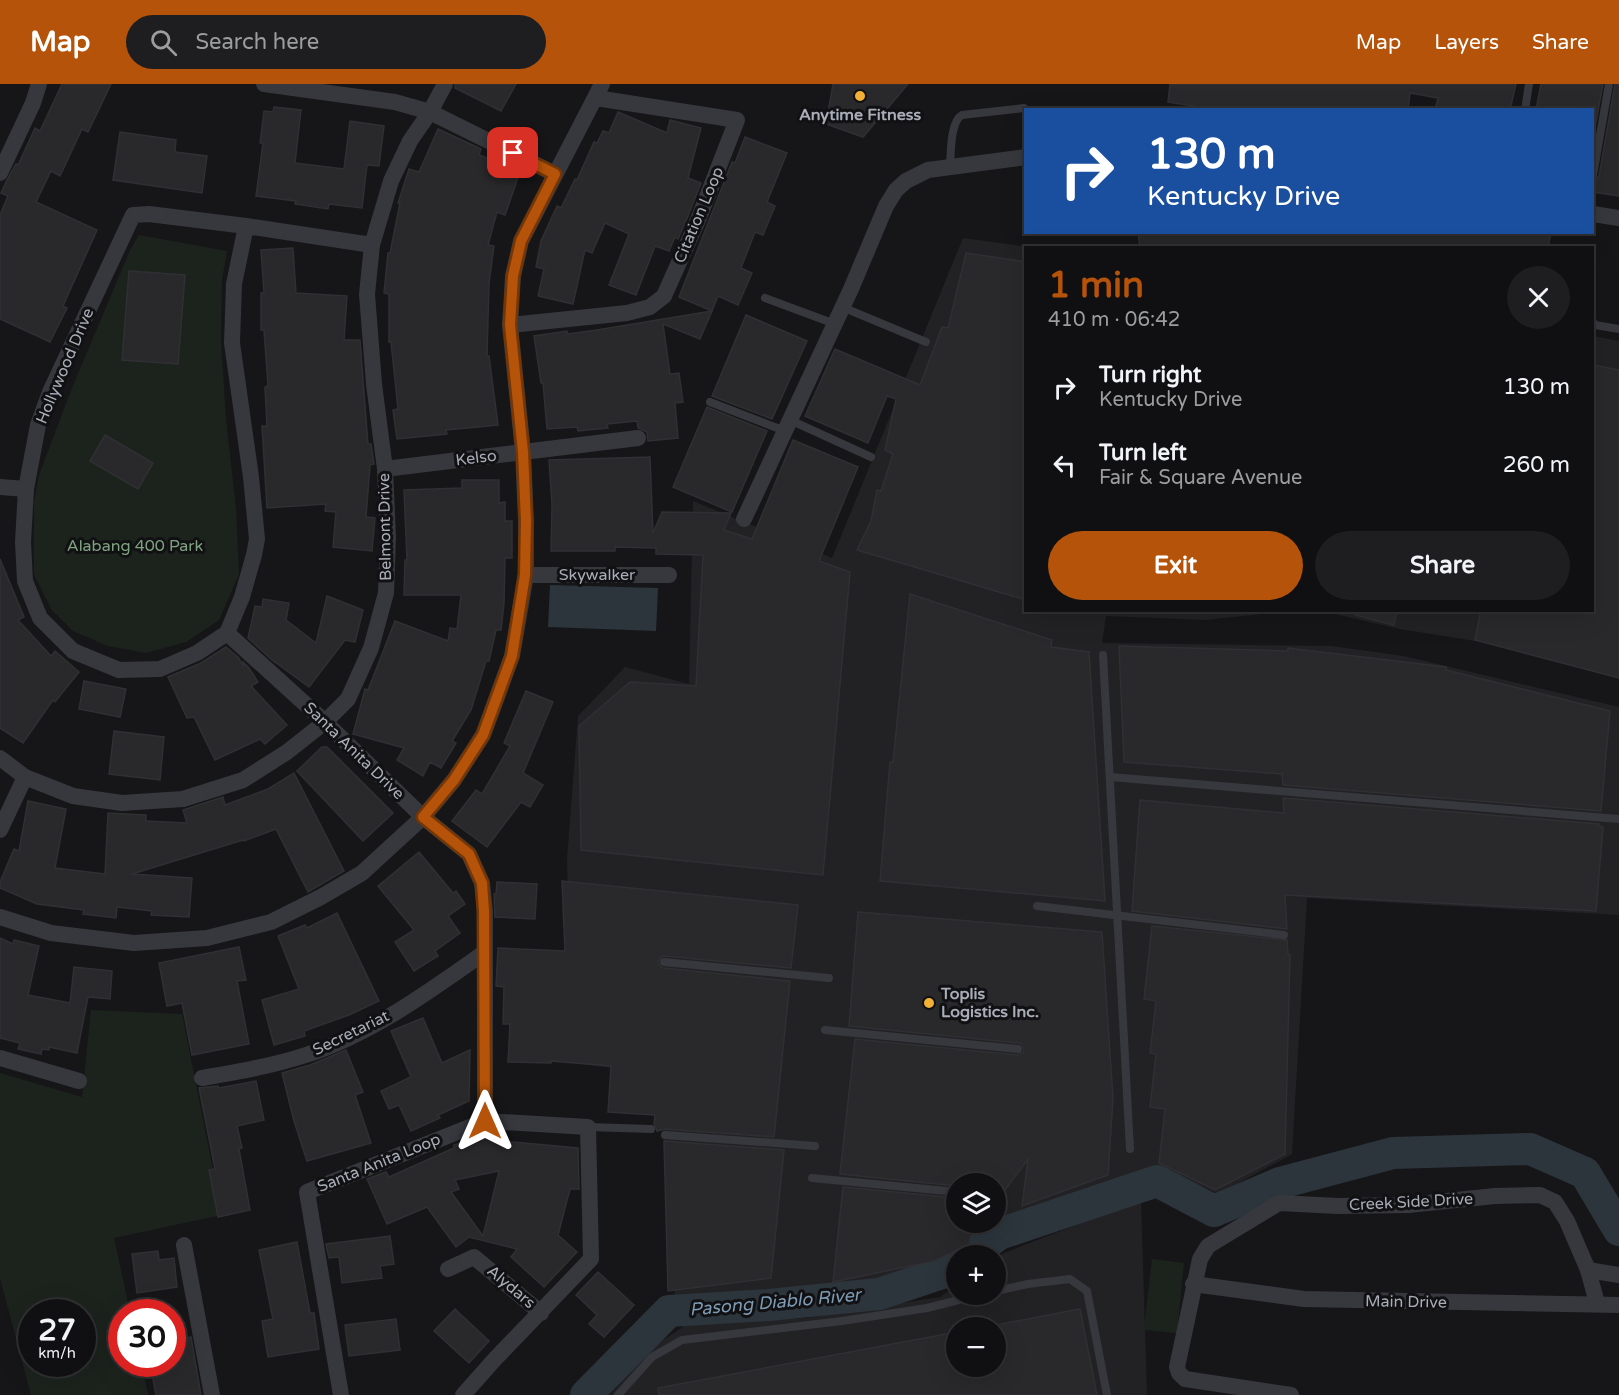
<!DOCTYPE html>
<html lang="en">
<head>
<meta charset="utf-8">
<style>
  :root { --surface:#101012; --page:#1e1e20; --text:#f1f3f6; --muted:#9c9d9f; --line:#303032; --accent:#b45309 }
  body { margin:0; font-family:"Varela Round",sans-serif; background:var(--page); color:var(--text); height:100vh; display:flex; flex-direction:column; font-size:22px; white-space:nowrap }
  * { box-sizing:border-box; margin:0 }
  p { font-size:20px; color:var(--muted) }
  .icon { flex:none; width:33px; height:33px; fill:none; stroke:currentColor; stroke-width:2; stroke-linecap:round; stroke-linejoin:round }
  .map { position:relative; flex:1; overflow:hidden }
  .panel { position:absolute; left:1024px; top:162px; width:570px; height:366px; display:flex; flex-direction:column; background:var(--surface); border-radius:0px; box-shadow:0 6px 24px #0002,0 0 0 2px var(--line) }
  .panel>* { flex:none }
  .top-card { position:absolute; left:1024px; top:24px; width:570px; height:126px; border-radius:0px; box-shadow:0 6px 24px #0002,0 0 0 2px var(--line); background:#1a4fa0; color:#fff; overflow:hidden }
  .tools { position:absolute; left:946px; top:1089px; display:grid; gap:12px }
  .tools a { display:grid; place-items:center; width:60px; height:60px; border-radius:50%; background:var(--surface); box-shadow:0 6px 24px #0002,0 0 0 2px var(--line); font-size:30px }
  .speed { position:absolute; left:18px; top:1215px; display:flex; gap:12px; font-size:30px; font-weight:700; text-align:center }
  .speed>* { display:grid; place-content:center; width:78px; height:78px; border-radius:50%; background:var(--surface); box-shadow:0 6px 24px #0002,0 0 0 2px var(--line); line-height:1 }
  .speed small { font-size:15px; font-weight:400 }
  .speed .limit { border:9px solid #d22; background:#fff; color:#111 }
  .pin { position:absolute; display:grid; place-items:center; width:51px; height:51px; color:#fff; margin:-26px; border-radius:12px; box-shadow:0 3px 9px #0006 }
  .me { position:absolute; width:66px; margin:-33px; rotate:0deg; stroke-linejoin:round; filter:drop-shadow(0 0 4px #0008) }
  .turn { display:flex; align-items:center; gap:21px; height:126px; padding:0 24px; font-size:27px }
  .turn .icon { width:78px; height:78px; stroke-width:2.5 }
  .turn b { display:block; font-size:42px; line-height:51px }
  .round { display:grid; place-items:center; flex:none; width:63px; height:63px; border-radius:32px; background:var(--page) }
  .overview { display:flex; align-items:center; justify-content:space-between; height:102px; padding:0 24px }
  h1 { font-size:36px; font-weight:700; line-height:45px; color:var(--accent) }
  .primary-button { display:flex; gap:12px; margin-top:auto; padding:12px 24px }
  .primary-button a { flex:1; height:69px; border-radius:36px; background:var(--accent); color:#fff; font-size:24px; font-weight:700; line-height:69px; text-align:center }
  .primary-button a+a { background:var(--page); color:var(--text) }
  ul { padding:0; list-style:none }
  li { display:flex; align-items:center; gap:18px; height:78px; padding:0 24px }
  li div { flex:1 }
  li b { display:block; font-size:22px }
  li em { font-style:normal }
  header { display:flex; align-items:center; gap:36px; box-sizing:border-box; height:84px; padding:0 30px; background:var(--accent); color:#fff }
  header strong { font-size:28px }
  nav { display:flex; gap:33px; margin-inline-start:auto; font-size:21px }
  .search { width:420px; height:54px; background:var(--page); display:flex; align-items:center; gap:15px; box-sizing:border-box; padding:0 21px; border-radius:33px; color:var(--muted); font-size:22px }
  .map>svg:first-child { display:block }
</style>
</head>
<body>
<header>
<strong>Map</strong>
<div class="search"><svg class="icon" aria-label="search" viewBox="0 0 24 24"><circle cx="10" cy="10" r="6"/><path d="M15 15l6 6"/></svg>Search here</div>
<nav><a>Map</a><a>Layers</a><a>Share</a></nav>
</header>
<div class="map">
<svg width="1619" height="1311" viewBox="0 0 1619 1311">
  <rect width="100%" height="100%" fill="#161618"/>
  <!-- built -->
  <g fill="#222225" fill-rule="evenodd">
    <path d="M963,154L1028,163L1026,164V526L1291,527L1205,536L1106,532L1102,559L1331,562L1404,572L1619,623V831L1307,814L1292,1070L1218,1110L1161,1084L1028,1128L969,1171L957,1172V1180L947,1188L888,1201L675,1213L659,990L573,979L567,775L578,632L625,583L689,600L693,417L832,474ZM957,1100H996V1138H957Z"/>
    <polygon points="1593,252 1619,257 1619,594 1481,558 1400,545 1322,527 1593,526"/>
    <path d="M1141,1116L1147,1311H610L654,1262L686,1241L807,1234L940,1213L957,1201V1210H996V1174L1004,1169ZM957,1244H996V1282H957Z"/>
  </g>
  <!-- green -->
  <g fill="#1c231d" fill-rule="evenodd">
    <polygon points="139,151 227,167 222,196 221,256 226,335 236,425 239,490 219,536 186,558 146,569 108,562 73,547 51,525 34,490 34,418 39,391 70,309 130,166"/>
    <path d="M91,926L182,930L222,1131L114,1154L130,1228H122V1280H142L148,1311H31L0,1194V989L82,1013ZM32,1228H82V1280H32Z"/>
    <polygon points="1152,1175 1184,1179 1177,1249 1144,1246"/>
  </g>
  <!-- water -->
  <polygon fill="#2c353c" points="550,501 658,504 656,547 548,543"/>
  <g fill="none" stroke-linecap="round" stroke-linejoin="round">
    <!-- river -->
    <g stroke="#2c353c" stroke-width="32">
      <polyline points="970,1172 999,1150 1157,1097 1214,1127 1280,1099 1393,1069 1530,1065 1585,1089 1619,1146"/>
      <polyline points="586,1311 669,1227 769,1221 879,1210 948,1187 957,1181"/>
    </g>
  </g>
  <!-- building -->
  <g fill="#29292c" stroke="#303034" stroke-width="1.5" fill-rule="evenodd">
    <polygon points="62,0 111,0 88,48 82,45 60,92 51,87 36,118 97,146 63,222 67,224 50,258 0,235 0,131 8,112 1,109 7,96 16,80 18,81 35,44 40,47"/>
    <polygon points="455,0 516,0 501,27 455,4"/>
    <polygon points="833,0 908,0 863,53 826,40"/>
    <polygon points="1170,0 1516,0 1510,26 1435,26 1438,14 1410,9 1408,25 1393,23 1393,26 1221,26 1168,18"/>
    <polygon points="1541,0 1603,0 1593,54 1593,26 1536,26"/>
    <polygon points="1615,0 1619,0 1619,112 1593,108 1593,97 1599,92"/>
    <polygon points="274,23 301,26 295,79 344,85 350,37 384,42 379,82 367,81 362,124 329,120 328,125 295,120 296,117 256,112 263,59 260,59 264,27 273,28"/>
    <polygon points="618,28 667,49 670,36 701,44 688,94 701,99 688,132 678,155 675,153 669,167 655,162 636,211 609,201 629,150 605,139 592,169 585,166 573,220 538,212 544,185 536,183 541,157 557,122 561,124 575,95 577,96 594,58 597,59 603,47 609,49"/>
    <polygon points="438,45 481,65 479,71 521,85 505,131 497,128 488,161 494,162 489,199 487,272 489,272 498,341 446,346 447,350 397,355 393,326 398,325 391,258 389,258 389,210 384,209 388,169 390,169 400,119 398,119 409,85 419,88"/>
    <polygon points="120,48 176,56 175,68 207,72 202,109 113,96"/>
    <polygon points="745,53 787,69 767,118 775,122 763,151 755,148 741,184 752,189 738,221 718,212 712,227 679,213 732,78 735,79"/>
    <polygon points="1138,148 1551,148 1548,164 1140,164"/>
    <polygon points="293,164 296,209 347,212 344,256 360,256 367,348 368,360 371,360 374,380 370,381 366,433 375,434 372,467 333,463 336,428 325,427 326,420 267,424 262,342 267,342 265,303 268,302 264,246 261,246 261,209 264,209 261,166"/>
    <polygon points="966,169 1026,178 1026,516 857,466 871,437 877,406 881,407 893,370 885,366 896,315 887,312 868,359 805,332 835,265 920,301 942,243 948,244"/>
    <polygon points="129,187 185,191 178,280 122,276"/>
    <polygon points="712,227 700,255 663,240 670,290 679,289 683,318 675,319 678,354 648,357 647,348 638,344 637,337 607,340 608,344 578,347 577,343 547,345 543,299 541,299 534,252 567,247 567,250 597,246"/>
    <polygon points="746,231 807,257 772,335 712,312"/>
    <polygon points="1593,281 1619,286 1619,594 1475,556 1481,526 1593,526"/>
    <polygon points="707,323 767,347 732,428 673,403"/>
    <polygon points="105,351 153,379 138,405 90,377"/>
    <polygon points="793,356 858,383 819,477 850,488 823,791 581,766 579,642 630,598 696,602 703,471 656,470 656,464 615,463 615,467 551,467 552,421 549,376 650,373 653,449 662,428 731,429 724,446 752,455"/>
    <polygon points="462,396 499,396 499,419 505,418 505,437 512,437 512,474 505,474 504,519 501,546 496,546 489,577 486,577 471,626 452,657 456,659 441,684 430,678 423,692 397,676 404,664 353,650 365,605 368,606 395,537 448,557 450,544 457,545 461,511 404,511 405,476 407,476 404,406 462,404"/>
    <polygon points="0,475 24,533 18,536 51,572 55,567 79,588 55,618 53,616 23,659 0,644"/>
    <polygon points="910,510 1052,556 1051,563 1089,568 1105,817 880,797 890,678 893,678"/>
    <polygon points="327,512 363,526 355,558 345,556 309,603 272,576 248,554 255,522 262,523 263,515 289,519 286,536 316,559"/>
    <polygon points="1355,526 1397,526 1394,541 1355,531"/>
    <polygon points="1119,562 1288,567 1288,564 1446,583 1446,586 1610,627 1601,727 1283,701 1282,690 1124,678"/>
    <polygon points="226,563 238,573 243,581 243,578 249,584 258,598 251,602 287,641 265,660 260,655 215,676 194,633 187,634 168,593 201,579"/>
    <polygon points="84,597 126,605 120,633 79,625"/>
    <polygon points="526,607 553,618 523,689 543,701 530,723 521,718 487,763 452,737 476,706 482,710 510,662 504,659"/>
    <polygon points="114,647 164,653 160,696 109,690"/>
    <polygon points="322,663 327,663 393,729 363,757 297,687"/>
    <polygon points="294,689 344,787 308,808 276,745 244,757 243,756 132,790 192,794 189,833 151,831 152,827 117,823 116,834 83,830 84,826 37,820 0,804 0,798 14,765 19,767 28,717 66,725 55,784 105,790 108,729 146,731 146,737 187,739 183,726 223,713 225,721 268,705"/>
    <polygon points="1283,714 1599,740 1599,742 1603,743 1596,827 1285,811 1287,845 1132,827 1140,716 1284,729"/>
    <polygon points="419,768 453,809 456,807 465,820 448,832 460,849 435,867 438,872 414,887 395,858 414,846 378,802"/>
    <polygon points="562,797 798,821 791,884 665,872 661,873 658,877 659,881 663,884 790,897 774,1053 665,1045 657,1047 654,1040 655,1031 608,1028 611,982 551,977 551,979 508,978 510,940 503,940 504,903 496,902 498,864 565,867"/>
    <polygon points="497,798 537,800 535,835 495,833 494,810 496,810"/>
    <polygon points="858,828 1102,848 1113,1015 1108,1091 1022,1122 1028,1075 1005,1106 996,1106 996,1100 957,1100 957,1102 840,1090 855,955 1017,971 1023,969 1024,965 1022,960 1019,959 849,942"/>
    <polygon points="337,829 379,917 349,931 304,947 305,952 274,961 262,916 299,905 278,852 305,841 307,844"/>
    <polygon points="1152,842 1287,856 1288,870 1290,871 1285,1070 1215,1106 1159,1079 1165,1025 1150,1023 1156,970 1150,969 1156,917 1144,915"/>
    <polygon points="0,854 13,860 14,856 39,862 28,911 70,919 74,883 112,887 110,915 88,913 77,969 49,963 49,966 42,965 41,970 18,965 20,959 0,954"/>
    <polygon points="239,863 246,896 237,897 249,960 192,971 182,919 167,922 159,879"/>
    <polygon points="423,934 442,979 470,966 469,1017 438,1031 440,1034 411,1047 399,1021 389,1025 381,1007 411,993 391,947"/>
    <polygon points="346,966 363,1008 355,1011 371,1059 307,1077 294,1037 282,989 310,981"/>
    <polygon points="256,997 264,1036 237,1042 242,1064 239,1065 250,1126 218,1133 209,1086 215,1085 199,1004 218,1002 219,1004"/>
    <path d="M490,1048L492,1056L578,1064L579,1105H570L558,1151L577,1168L544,1203L511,1173L517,1165L469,1153L456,1163L427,1123L387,1140L367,1095L386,1088L389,1093L454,1064V1061ZM499,1087L483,1152L451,1108L459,1105L455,1096Z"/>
    <polygon points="664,1057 784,1066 771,1194 668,1207"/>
    <polygon points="843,1103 957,1114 957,1138 972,1138 969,1160 934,1177 833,1198"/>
    <polygon points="390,1152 394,1180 380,1182 382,1194 342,1199 339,1173 329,1174 326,1160"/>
    <polygon points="297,1158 310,1229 314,1229 319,1265 268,1273 262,1237 273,1235 259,1166"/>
    <polygon points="158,1167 159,1176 174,1174 177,1203 137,1209 132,1170"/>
    <polygon points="598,1188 634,1221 604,1253 589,1240 597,1231 576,1211"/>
    <polygon points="455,1225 489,1257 469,1279 434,1247"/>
    <polygon points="1080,1225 1097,1311 659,1311 658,1304 957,1248 957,1282 996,1282 996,1241"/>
    <polygon points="396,1235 400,1266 349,1272 345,1241"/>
    <polygon points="191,1253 201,1311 156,1311 150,1280 172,1280 172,1257"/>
  </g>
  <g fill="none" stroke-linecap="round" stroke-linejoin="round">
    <!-- service -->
    <g stroke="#37383d" stroke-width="8">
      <polyline points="1525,26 1529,0"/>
      <path d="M950,83C951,69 950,38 962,31L1024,24"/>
      <polyline points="1593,91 1609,0"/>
      <polyline points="765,214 835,240"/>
      <polyline points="842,223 926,258"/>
      <polyline points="1593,238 1595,241 1619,245"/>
      <polyline points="710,318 785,347"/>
      <polyline points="790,336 871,373"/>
      <polyline points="1103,571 1130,1065"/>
      <polyline points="1110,693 1619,735"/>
      <polyline points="1037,822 1284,851"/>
      <polyline points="664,878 829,894"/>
      <polyline points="825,946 1018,965"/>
      <polyline points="588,1043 651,1045"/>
      <polyline points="665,1051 815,1062"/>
      <polyline points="812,1094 957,1108"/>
      <polyline points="996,1112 1003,1112"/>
      <polyline points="996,1207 1028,1200 1070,1195 1087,1207 1107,1311"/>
      <polyline points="618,1311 652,1273 682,1256 842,1237 927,1224 982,1210"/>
    </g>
    <!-- minor -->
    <g stroke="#37383d" stroke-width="16">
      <polyline points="264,0 395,18 430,28 555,90"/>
      <polyline points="0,89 33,19 39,0"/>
      <polyline points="1593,130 1619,134"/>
      <polyline points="246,142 234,200 232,259 251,393 257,455 254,471 242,513 227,549 197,569 160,585 119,586 73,567 40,534 25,497 23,458 26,405 38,341 50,308 133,131 149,130 246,142 372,161"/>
      <polyline points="510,241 627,229 650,223 664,212 698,136 737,36 596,14"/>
      <polyline points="385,385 638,354"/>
      <polyline points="0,403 26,405"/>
      <polyline points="744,435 851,205 886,122 896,106 906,97 928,86 1026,73"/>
      <polyline points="526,491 669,491"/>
      <polyline points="227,549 325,638 423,733 469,770 482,799 485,827 485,1037"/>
      <polyline points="0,674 25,693 73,712 122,719 183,715 243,696 287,668 325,638 348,615 371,564 386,509 388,453 385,385 374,300 367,210 372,161 391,97 410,57 430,28 445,0"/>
      <polyline points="0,746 25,693"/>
      <polyline points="0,833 51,849 134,859 207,854 271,838 321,813 362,789 423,733 454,696 483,651 512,572 526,491 526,437 523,368 510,241 513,192 521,157 602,0"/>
      <polyline points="0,974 79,997"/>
      <path d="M202,994C237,988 272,982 306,971C371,950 430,907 485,868"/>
      <polyline points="184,1161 212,1311"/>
      <polyline points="448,1185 474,1173 541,1229"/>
      <polyline points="1588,1186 1619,1191"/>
      <polyline points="1193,1200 1304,1215 1619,1221"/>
      <polyline points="341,1311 307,1108 485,1037 588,1043 591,1175 495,1275 463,1311"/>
      <polyline points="1291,1311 1185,1295 1179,1289 1177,1283 1200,1175 1208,1162 1279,1119 1338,1122 1408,1121 1495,1112 1540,1111 1555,1118 1567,1137 1588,1186 1597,1219"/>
    </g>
  </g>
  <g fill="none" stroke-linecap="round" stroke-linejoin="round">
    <!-- route casing -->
    <g stroke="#753606" stroke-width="15">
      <polyline id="route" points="485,1037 484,827 482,799 469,770 423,733 454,696 483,651 512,572 525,491 526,437 523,368 510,241 513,192 521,157 555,90 513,69"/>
    </g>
    <!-- route -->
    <use href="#route" stroke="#b45309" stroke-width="10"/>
  </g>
  <!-- markers -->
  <g fill="#f2b134" stroke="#111113" stroke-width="2">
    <circle cx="860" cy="12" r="6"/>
    <circle cx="929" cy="919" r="6"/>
  </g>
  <g text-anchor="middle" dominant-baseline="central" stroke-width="6" stroke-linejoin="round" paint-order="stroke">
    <!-- poi labels -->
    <g font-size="16" font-weight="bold" fill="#a8adb8" stroke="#111113">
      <text x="860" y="31">Anytime Fitness</text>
      <text x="941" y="910" text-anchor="start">Toplis<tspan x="941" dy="18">Logistics Inc.</tspan></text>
    </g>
    <!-- street labels -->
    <g font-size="16" fill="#a8adb8" stroke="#111113">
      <text transform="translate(699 131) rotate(-67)">Citation Loop</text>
      <text transform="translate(65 282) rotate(-67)">Hollywood Drive</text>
      <text transform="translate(476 374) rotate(-7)">Kelso</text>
      <text transform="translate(385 443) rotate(-91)">Belmont Drive</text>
      <text x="597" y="491">Skywalker</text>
      <text transform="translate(354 667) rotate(44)">Santa Anita Drive</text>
      <text transform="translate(351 949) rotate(-26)">Secretariat</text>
      <text transform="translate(379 1079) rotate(-22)">Santa Anita Loop</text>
      <text transform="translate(1411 1118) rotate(-3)">Creek Side Drive</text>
      <text transform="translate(511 1203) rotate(40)">Alydars</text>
      <text transform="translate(1406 1218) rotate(1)">Main Drive</text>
    </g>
    <!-- park labels -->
    <g font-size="16" fill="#7fa381" stroke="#111113">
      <text x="135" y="462">Alabang 400 Park</text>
    </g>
    <!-- water labels -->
    <g font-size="18" font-style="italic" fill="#7f9bb3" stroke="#111113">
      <text transform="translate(775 1218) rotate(-5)">Pasong Diablo River</text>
    </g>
  </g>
</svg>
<div class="tools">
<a><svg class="icon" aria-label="layers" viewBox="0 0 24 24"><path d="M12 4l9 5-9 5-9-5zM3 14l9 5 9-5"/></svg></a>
<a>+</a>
<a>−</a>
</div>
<div class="speed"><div>27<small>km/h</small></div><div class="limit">30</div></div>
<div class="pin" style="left:513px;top:69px;background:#d93025"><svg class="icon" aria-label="arrive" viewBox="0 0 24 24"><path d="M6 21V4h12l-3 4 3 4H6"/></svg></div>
<svg class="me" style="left:485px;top:1037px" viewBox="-20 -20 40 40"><path d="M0-17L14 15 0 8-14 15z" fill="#b45309" stroke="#fff" stroke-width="4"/></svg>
<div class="top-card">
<div class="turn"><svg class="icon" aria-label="right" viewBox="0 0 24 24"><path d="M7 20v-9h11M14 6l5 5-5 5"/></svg><div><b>130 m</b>Kentucky Drive</div></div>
</div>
<section class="panel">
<div class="overview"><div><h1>1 min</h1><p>410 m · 06:42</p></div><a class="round"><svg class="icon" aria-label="close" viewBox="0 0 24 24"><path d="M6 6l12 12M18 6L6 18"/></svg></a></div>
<ul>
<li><svg class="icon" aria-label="right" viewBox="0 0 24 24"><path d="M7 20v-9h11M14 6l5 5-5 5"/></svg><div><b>Turn right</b><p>Kentucky Drive</p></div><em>130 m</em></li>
<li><svg class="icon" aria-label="left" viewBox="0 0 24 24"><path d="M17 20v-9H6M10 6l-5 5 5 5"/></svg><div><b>Turn left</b><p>Fair &amp; Square Avenue</p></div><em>260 m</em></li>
</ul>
<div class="primary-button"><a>Exit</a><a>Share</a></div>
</section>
</div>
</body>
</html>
